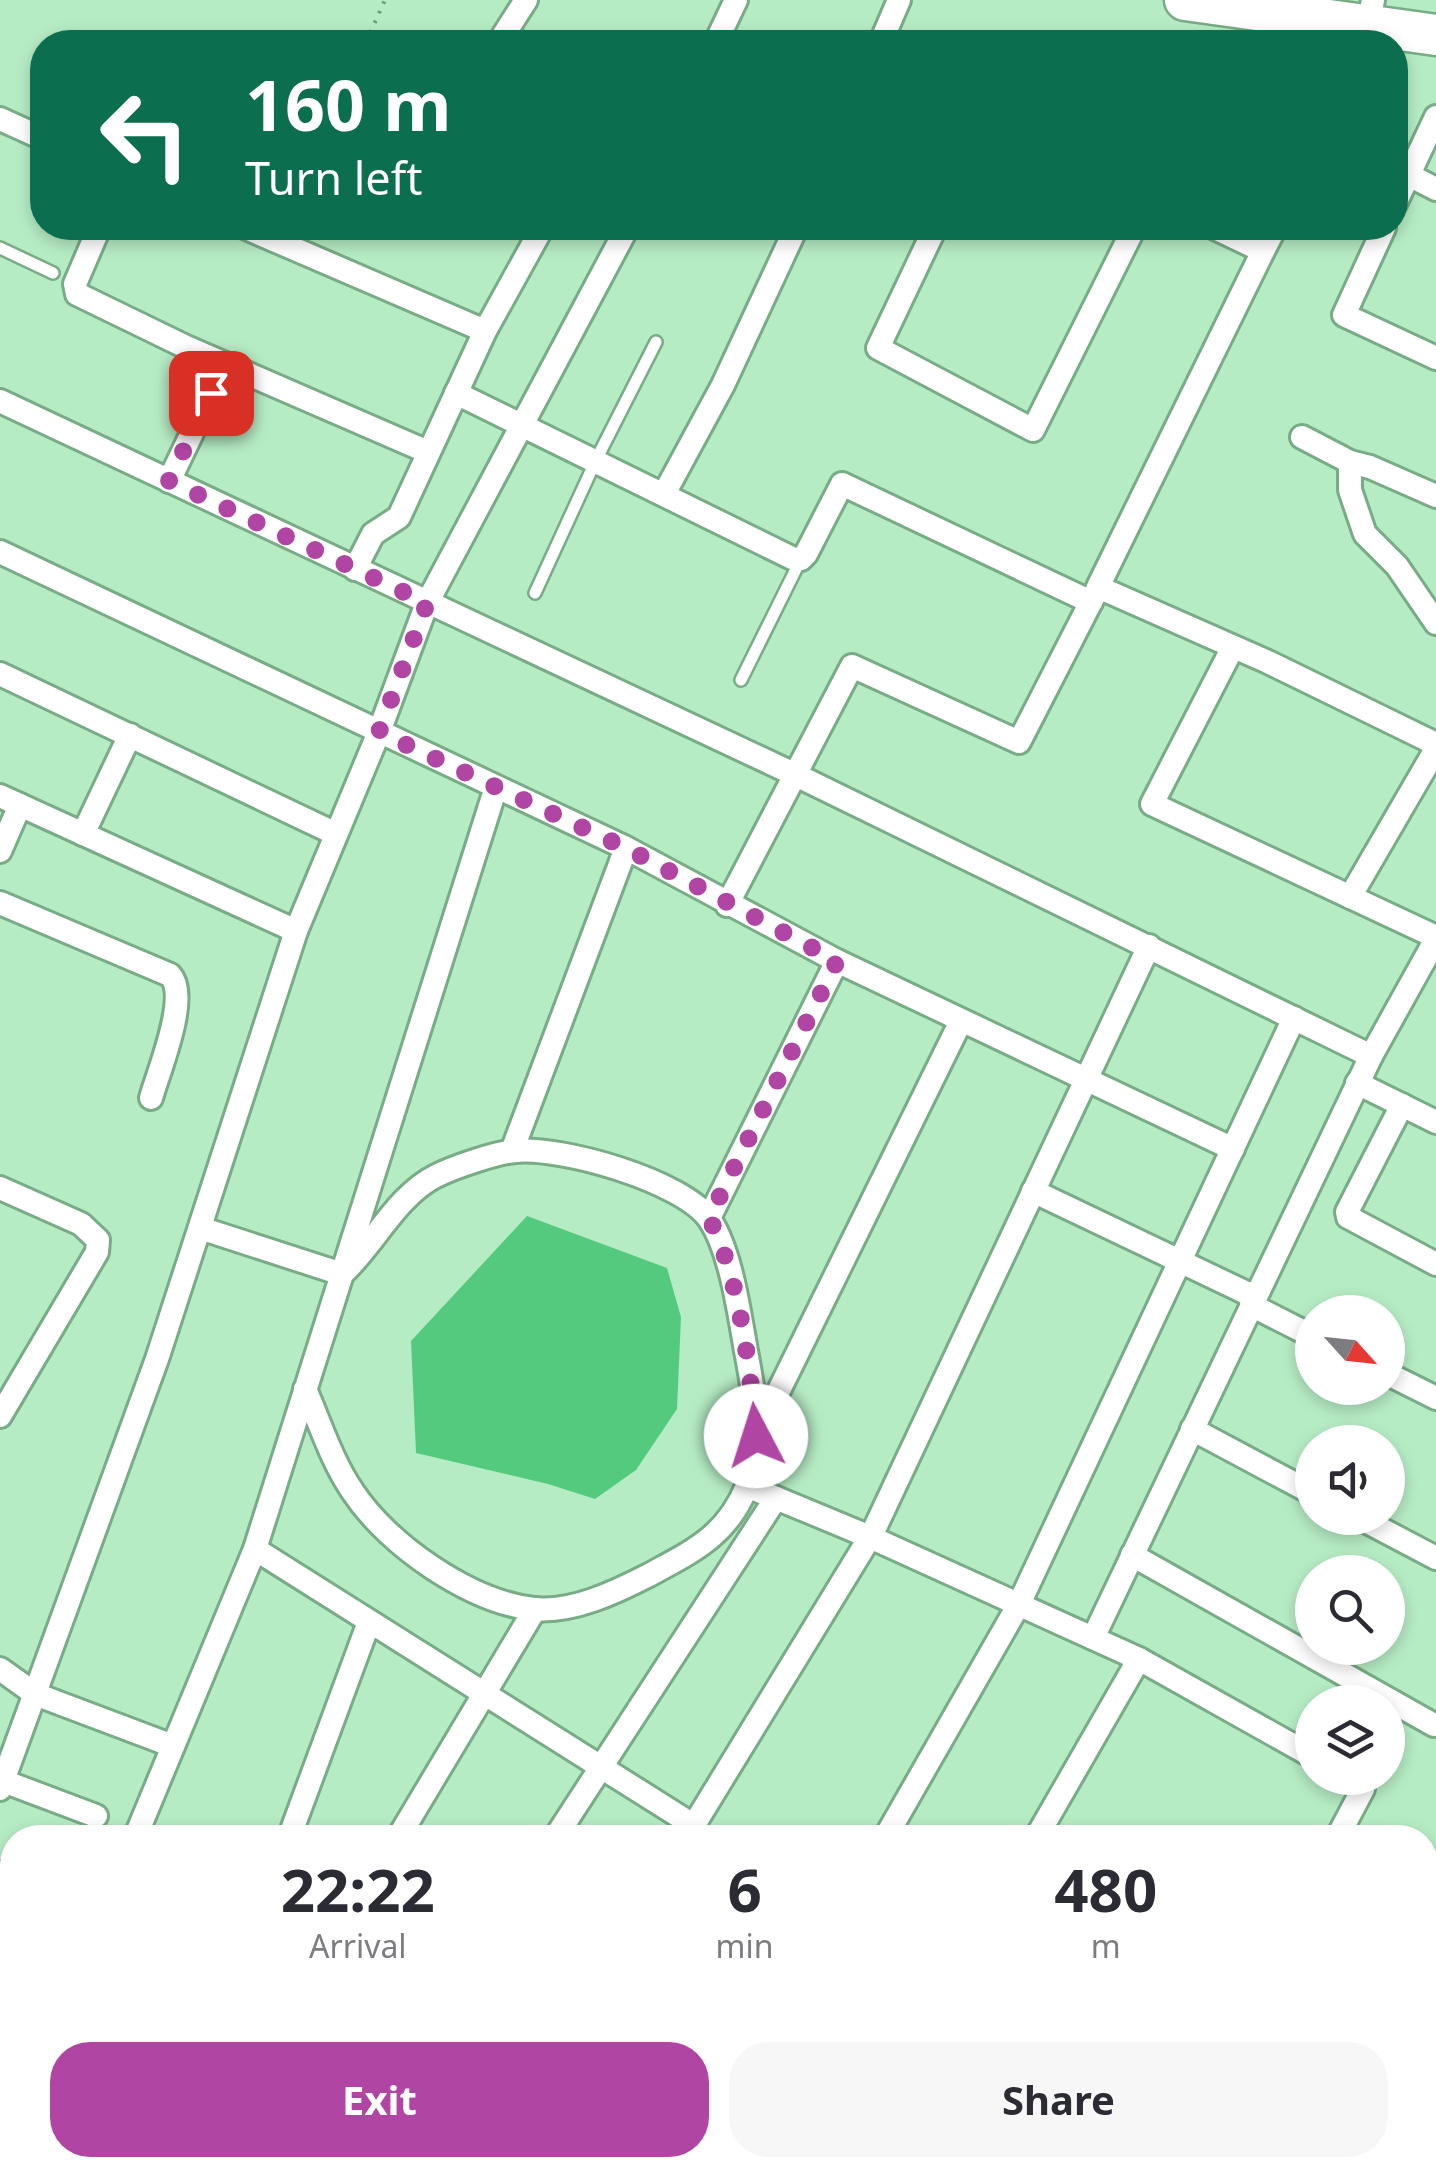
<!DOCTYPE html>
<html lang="en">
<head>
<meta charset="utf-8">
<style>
  :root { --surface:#fff; --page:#f7f7f7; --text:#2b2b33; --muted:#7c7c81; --accent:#b145a4 }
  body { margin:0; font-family:"Noto Sans",sans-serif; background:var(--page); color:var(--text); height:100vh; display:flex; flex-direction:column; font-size:38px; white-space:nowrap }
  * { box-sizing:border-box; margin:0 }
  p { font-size:32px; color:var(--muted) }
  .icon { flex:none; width:55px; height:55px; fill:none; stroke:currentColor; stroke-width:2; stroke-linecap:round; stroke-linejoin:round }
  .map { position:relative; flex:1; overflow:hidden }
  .panel { position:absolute; left:0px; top:1825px; width:1438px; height:352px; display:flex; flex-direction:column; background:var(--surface); border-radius:40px 40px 0 0; box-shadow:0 5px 15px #0003 }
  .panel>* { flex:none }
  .hud { position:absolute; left:30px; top:30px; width:1378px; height:210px; border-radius:40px; box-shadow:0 5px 15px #0003; background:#0b6e4f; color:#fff; overflow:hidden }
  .needle { width:65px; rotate:117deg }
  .buttons { position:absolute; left:1295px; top:1295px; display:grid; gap:20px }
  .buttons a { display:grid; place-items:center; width:110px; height:110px; border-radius:50%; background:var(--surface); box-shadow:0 5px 15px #0003; font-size:50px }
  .pin { position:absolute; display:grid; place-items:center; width:85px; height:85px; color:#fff; margin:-42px; border-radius:20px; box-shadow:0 5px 15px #0006 }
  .me { position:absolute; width:110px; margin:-55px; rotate:355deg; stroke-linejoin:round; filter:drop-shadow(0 0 8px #0008) }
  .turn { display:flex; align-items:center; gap:35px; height:210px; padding:0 50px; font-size:45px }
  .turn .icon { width:130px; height:130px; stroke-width:2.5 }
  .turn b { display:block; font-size:70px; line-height:85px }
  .eta { display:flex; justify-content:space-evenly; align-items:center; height:170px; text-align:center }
  .eta b { font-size:60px; font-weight:700; line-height:70px }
  .action { display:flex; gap:20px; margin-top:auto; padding:20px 50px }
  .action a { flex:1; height:115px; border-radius:40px; background:var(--accent); color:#fff; font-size:40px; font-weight:700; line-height:115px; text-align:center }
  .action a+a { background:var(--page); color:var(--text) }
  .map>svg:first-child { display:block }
</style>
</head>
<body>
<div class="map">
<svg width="1436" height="2176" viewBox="0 0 1436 2176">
  <rect width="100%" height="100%" fill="#b6ecc4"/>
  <!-- forest -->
  <polygon fill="#54ca7e" points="527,1216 667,1268 681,1317 677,1409 636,1470 595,1499 548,1484 416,1453 411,1341"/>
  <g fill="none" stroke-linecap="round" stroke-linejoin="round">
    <!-- lane casing -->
    <g stroke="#78ab86" stroke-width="16">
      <g id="lane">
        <polyline points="0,248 53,273"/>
        <polyline points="535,593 596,460 656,342"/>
        <polyline points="741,680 801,559"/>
      </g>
    </g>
    <!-- street casing -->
    <g stroke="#78ab86" stroke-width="28">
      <g id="street">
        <polyline points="1372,5 1373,0"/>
        <polyline points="518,42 503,36 526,0"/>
        <polyline points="716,42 736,0"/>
        <polyline points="881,42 899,0"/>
        <polyline points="0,119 42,138"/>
        <polyline points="1395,168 1436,189"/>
        <polyline points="1395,204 1436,117"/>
        <polyline points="99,228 75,284 77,294 184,346 428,452"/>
        <polyline points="246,228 485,331"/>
        <polyline points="935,228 878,348 1033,430 1134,228"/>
        <polyline points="1215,228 1263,251 1098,587 1268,662 1436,744"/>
        <polyline points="1384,228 1344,315 1436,358"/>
        <polyline points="1263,251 1275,228"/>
        <polyline points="456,393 794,559 801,559 806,554 842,484 1091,602"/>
        <polyline points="0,401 796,775 1371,1056 1093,1638"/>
        <polyline points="1302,437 1350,462 1350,490 1365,534 1397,566 1436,623"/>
        <polyline points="1350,462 1370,467 1436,496"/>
        <polyline points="169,481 225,364"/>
        <polyline points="664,494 723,385 796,228"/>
        <polyline points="0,552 626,848 837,961 1233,1149"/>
        <polyline points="355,569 373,534 399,517 485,331 542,228"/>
        <polyline points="1233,647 1152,804 1436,937"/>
        <polyline points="0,674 336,834"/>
        <polyline points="0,796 296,931"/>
        <polyline points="83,834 130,735"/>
        <polyline points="0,851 20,805"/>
        <polyline points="1350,897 1436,749"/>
        <path d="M0,903L170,975C190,996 159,1070 151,1098"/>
        <polyline points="727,905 852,666 1019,742 1097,590"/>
        <polyline points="1371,1056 1436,939"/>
        <polyline points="1357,1083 1436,1122"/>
        <polyline points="1402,1105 1347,1212 1348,1217 1436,1264"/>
        <polyline points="512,1151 626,848"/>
        <polyline points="0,1188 81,1224 98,1240 97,1252 0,1416"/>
        <polyline points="1033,1191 1255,1297"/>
        <polyline points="709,1218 837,961"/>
        <path d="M200,1228L342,1274C374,1245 396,1196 436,1176C454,1167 495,1153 515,1151C560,1146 684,1181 710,1220C731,1252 739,1312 746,1351C754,1393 764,1445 747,1486C727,1536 693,1551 649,1575C616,1592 572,1613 534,1609C470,1602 388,1545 353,1492C332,1462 320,1423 305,1389"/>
        <polyline points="1251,1305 1312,1336"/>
        <polyline points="1388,1374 1436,1398"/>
        <polyline points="1192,1429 1312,1493"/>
        <polyline points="758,1433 961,1021"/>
        <polyline points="747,1486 870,1537 1139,1659 1036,1838"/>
        <polyline points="1360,1518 1436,1558"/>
        <polyline points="255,1549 496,787"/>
        <polyline points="1132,1555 1434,1725"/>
        <polyline points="1139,1659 1312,1756"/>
        <polyline points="0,1669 35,1694 173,1746"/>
        <polyline points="3,1781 96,1816"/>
        <polyline points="0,1789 157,1359 296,931 379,732 427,603 627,228"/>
        <polyline points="135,1838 255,1549 693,1825"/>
        <polyline points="289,1838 369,1622"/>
        <polyline points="398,1838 535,1609"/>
        <polyline points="555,1838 776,1498"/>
        <polyline points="686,1838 873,1532 1149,946"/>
        <polyline points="885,1838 1019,1604 1294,1018"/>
        <polyline points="1337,1838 1363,1789 1351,1778"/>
        <polyline points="0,1873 12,1882"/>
        <polyline points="1433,1915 1436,1909"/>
        <polyline points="0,2150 12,2148"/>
        <polyline points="66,2165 67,2176"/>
        <polyline points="906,2165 926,2176"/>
        <polyline points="1369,2165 1391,2176"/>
        <polyline points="197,2176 204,2165"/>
        <polyline points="345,2176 352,2165"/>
        <polyline points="486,2176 493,2165"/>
        <polyline points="696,2176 703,2165"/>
        <polyline points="840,2176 846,2165"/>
        <polyline points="1140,2176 1146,2165"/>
      </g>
    </g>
    <!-- highway casing -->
    <g stroke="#78ab86" stroke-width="45">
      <polyline id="highway" points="1185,0 1436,35"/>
    </g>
    <!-- path -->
    <polyline stroke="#72997c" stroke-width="4" stroke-dasharray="2.5 8" stroke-linecap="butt" points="366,42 385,0"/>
    <!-- lane -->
    <use href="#lane" stroke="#fff" stroke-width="11"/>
    <!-- street -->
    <use href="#street" stroke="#fff" stroke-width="22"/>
    <!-- highway -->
    <use href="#highway" stroke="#fff" stroke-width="40"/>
  </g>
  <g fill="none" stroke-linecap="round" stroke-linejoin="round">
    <!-- route -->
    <path stroke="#b145a4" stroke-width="18" stroke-dasharray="0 32.4" d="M211,393L169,481L427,603L379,732L626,848L837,961L709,1218C740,1278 750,1369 756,1436"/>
  </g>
</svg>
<div class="buttons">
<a><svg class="needle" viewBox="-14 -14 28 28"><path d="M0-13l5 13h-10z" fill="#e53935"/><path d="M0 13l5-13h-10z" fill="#7c7c81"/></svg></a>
<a><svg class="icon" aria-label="sound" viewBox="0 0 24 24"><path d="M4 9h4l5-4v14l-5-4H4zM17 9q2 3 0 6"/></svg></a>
<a><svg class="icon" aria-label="search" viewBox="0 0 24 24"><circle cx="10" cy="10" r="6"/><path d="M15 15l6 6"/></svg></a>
<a><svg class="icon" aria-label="layers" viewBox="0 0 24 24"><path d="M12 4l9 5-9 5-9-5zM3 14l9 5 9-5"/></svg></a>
</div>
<div class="pin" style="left:211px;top:393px;background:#d93025"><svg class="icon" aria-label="arrive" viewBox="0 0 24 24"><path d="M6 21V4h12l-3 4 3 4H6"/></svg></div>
<svg class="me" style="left:756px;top:1436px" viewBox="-20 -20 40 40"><circle r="19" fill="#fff"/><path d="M0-13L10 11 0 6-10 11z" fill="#b145a4"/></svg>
<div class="hud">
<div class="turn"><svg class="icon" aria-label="left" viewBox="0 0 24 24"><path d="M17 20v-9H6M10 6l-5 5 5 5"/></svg><div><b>160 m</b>Turn left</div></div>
</div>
<section class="panel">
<div class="eta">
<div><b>22:22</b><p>Arrival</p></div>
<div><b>6</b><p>min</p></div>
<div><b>480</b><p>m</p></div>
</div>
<div class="action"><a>Exit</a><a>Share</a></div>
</section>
</div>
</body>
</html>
